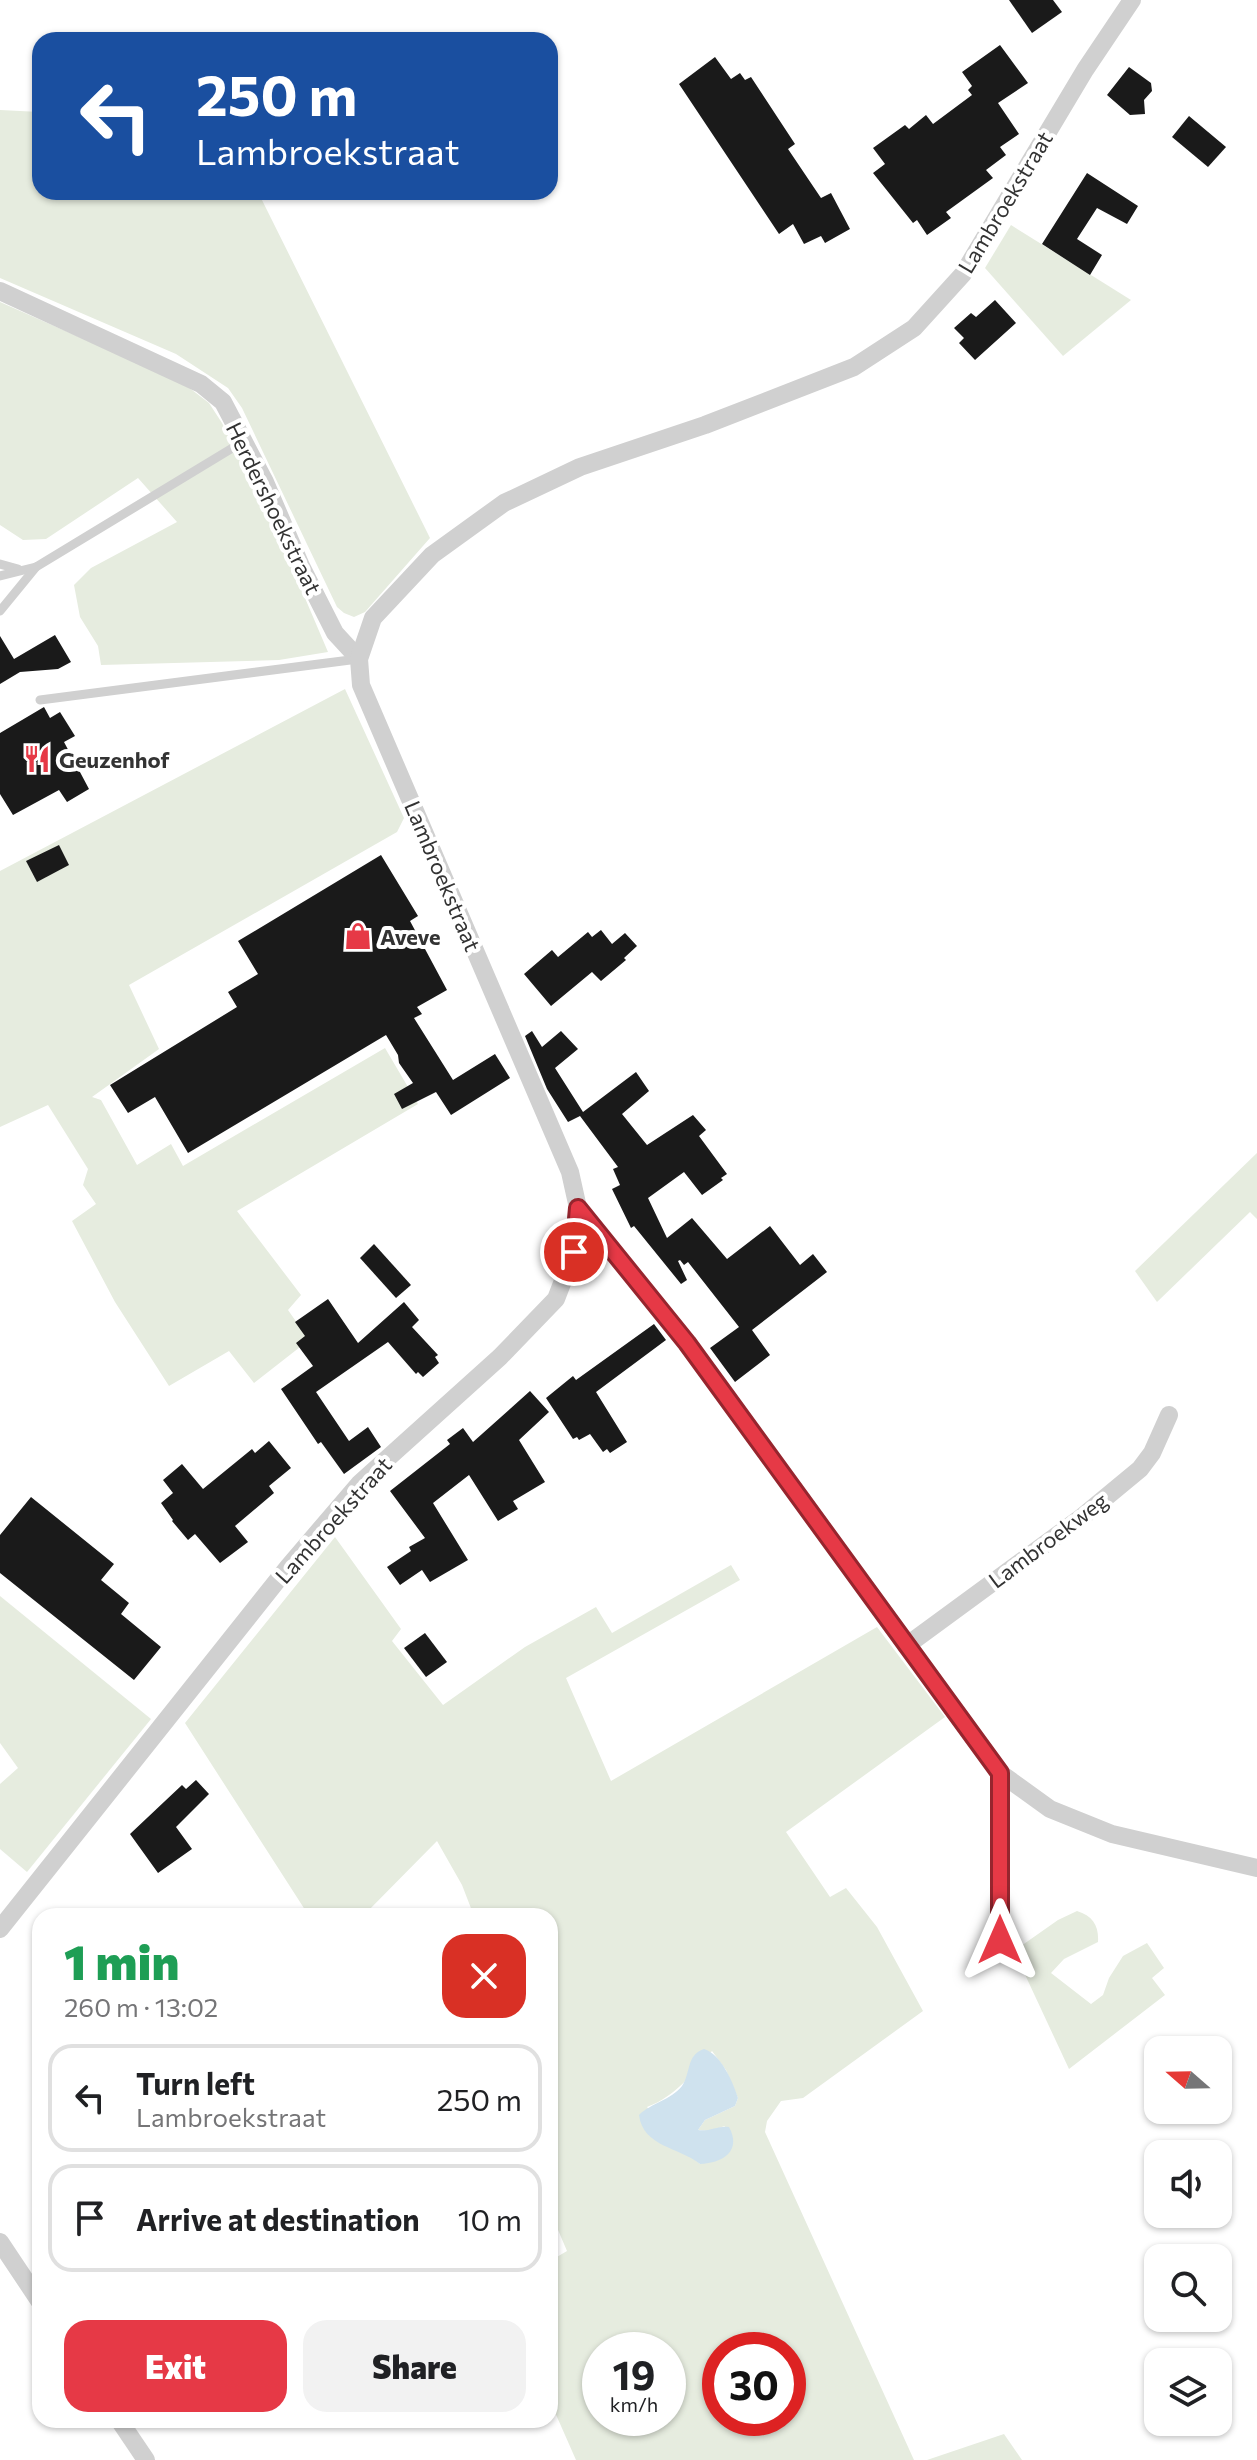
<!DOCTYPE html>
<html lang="en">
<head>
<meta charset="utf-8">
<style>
  :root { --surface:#fff; --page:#f2f2f2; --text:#202124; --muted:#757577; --line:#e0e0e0; --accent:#e63946 }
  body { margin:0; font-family:Commissioner,sans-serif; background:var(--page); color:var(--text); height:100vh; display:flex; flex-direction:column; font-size:30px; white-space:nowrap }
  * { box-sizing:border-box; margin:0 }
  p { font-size:26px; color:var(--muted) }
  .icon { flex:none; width:44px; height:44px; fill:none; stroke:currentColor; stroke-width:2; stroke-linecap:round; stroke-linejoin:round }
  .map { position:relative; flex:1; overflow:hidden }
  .drawer { position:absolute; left:32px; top:1908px; width:526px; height:520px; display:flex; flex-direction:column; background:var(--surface); border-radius:24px; box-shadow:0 2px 6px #0004 }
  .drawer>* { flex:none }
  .top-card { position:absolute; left:32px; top:32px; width:526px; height:168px; border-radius:24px; box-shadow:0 2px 6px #0004; background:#1a4fa0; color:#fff; overflow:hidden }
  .needle { width:52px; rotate:290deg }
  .controls { position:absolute; left:1144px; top:2036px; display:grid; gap:16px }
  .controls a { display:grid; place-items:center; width:88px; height:88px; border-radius:16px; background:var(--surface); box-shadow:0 2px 6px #0004; font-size:40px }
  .speed { position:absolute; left:582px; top:2332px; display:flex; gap:16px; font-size:40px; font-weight:700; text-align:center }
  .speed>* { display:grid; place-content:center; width:104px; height:104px; border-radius:50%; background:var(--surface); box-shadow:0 2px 6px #0004; line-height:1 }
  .speed small { font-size:20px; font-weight:400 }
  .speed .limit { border:12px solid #d22; background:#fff; color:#111 }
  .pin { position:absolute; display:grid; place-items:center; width:68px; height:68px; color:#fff; margin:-34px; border:4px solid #fff; border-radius:50%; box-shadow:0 2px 8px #0007 }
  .me { position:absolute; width:88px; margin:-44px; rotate:0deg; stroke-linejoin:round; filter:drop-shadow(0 0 6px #0008) }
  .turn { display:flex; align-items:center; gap:28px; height:168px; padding:0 32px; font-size:36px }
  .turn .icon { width:104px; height:104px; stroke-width:2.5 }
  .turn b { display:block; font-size:56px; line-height:68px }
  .round { display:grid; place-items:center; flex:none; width:84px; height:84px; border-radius:24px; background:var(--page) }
  .overview { display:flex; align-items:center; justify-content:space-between; height:136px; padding:0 32px }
  h1 { font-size:48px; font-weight:800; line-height:60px; color:#1e9e55 }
  .primary-button { display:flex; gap:16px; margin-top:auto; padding:16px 32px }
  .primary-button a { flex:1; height:92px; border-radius:24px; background:var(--accent); color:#fff; font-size:32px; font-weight:800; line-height:92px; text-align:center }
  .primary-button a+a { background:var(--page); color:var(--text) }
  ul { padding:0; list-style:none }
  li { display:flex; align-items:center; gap:24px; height:108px; margin:0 16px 12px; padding:0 16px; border:4px solid var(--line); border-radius:24px }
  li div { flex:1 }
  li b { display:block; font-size:30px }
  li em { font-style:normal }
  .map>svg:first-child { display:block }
</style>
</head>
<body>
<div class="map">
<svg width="1257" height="2460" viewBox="0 0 1257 2460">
  <rect width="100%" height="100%" fill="#fff"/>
  <!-- green -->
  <g fill="#e6ecdf" fill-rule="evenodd">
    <polygon points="0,110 40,112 40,192 258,192 430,538 365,612 354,617 344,613 337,607 242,408 228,388 176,354 0,278"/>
    <polygon points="1011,225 1131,300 1063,356 985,268"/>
    <polygon points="0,302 183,383 209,403 222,423 282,544 328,652 279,660 101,665 98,646 80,617 74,585 91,568 177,522 138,478 46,539 23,540 0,525"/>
    <polygon points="345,689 404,818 397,832 129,985 159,1049 92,1097 101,1100 137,1165 171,1144 183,1166 385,1048 418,1104 237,1211 301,1295 288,1310 309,1340 254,1383 229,1351 169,1386 115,1302 72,1221 96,1204 83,1185 88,1169 48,1105 0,1127 0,871"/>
    <polygon points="1257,1153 1257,1219 1250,1212 1157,1302 1135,1271"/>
    <path d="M335,1537L401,1629L392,1641L443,1705L525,1647L596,1607L612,1633L731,1565L740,1580L566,1678L611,1781L877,1627L945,1717L786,1832L830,1897L846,1888L877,1927L923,2011L803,2098L781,2101L767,2121L765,2132L914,2460H576L550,2401V2261L567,2251L550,2211V1916H474L462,1885L437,1841L363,1916H309L185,1723ZM712,2051L726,2070L738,2098L735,2106L705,2120L698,2130L709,2131L725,2126L700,2164L689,2155L647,2107C676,2096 692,2074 712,2051ZM600,2350H668V2418H600ZM720,2350H788V2418H720Z"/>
    <polygon points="0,1596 151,1719 27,1872 0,1849 0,1784 18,1768 0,1743"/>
    <path d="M1077,1911C1093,1916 1099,1926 1098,1942L1064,1959L1051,1973L1091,2004L1103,1995L1109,1978L1123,1956L1147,1943L1164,1968L1152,1978L1165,1995L1069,2069L1014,1951L1058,1920Z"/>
    <polygon points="1004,2434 1022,2460 927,2460"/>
  </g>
  <!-- water -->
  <path fill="#cfe2ee" d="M704,2049C721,2054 733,2082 738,2098L735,2106L705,2120L698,2130C709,2132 719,2125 729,2127C742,2151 723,2163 700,2164C679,2147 643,2147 639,2115C651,2103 671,2100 682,2086C691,2073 686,2055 704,2049Z"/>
  <!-- building -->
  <g fill="#1a1a1a">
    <polygon points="1009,0 1053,0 1062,12 1032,33"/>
    <polygon points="1000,45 1028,83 998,103 1019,134 1000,147 1006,155 986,170 993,178 946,212 951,218 927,235 917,220 913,223 873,173 885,164 873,148 905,125 909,129 926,115 933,124 972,95 968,90 972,86 962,72"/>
    <polygon points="715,57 731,79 740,73 745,80 751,77 795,144 788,149 821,198 831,193 850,229 825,243 821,236 804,244 793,224 779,234 679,84"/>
    <polygon points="1129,67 1151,83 1152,91 1144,100 1145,114 1130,115 1107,95"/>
    <polygon points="1189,116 1226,147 1208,167 1172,137"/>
    <polygon points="1087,173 1138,206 1127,224 1097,208 1077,239 1102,255 1090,275 1042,244"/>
    <polygon points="995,300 1016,323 975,360 959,343 964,338 954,328 971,313 976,317"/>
    <polygon points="55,635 71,662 58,669 20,672 0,684 0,636 14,659"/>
    <polygon points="44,707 50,718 60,712 75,736 64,742 89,789 67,802 59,790 13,815 0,794 0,733"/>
    <polygon points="59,845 69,865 37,882 26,861"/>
    <polygon points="381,855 418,916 410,921 447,990 417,1007 422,1014 414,1018 453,1080 495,1054 510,1078 451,1115 436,1092 402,1109 394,1094 413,1083 399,1063 398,1055 386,1035 188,1153 155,1097 128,1113 110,1085 237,1007 228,992 258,974 238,941"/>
    <polygon points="601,930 612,944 625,933 637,946 624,958 626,960 601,981 592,972 551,1006 524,974 552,950 558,957 588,932 592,937"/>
    <polygon points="532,1031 542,1047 561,1031 578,1049 555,1068 583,1112 636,1072 649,1091 622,1114 647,1145 693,1115 706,1130 699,1136 727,1174 721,1178 723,1180 702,1195 684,1172 648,1198 667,1238 692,1218 727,1259 770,1226 800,1265 813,1254 827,1272 752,1330 770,1355 735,1382 710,1348 739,1327 688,1262 684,1265 680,1260 678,1261 687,1280 681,1284 634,1226 631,1228 612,1189 620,1185 613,1169 618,1167 580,1116 568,1122 547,1089 525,1036"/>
    <polygon points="374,1244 411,1285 396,1298 360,1258"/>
    <polygon points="328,1299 358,1343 404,1302 419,1320 412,1327 438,1355 435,1357 439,1363 423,1377 418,1372 416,1374 388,1342 316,1392 349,1441 368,1427 381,1447 344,1474 321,1442 318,1444 281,1389 313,1366 296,1343 305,1336 295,1322"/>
    <polygon points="654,1324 666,1340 596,1392 627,1442 610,1453 607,1449 603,1452 590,1434 579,1440 577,1437 573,1439 546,1398 573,1376 576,1380"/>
    <polygon points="530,1391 549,1412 519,1440 545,1482 513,1501 518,1509 498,1521 469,1475 433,1503 468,1560 430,1582 422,1570 400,1585 387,1567 411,1551 409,1547 425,1538 390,1491 450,1444 447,1440 463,1428 473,1442"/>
    <polygon points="269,1441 291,1468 269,1486 274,1493 235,1526 248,1542 220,1563 195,1534 188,1540 172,1521 173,1520 161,1503 173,1493 163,1480 182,1464 203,1489 252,1449 255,1453"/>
    <polygon points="31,1497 114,1564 101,1580 129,1603 121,1614 161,1647 134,1680 0,1573 0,1535"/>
    <polygon points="425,1633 447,1662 426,1677 404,1648"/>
    <polygon points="196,1780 209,1794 176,1827 192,1849 158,1873 130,1834 182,1785 186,1789"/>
  </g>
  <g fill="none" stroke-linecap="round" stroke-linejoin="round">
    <!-- lane -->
    <g stroke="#d0d0d0" stroke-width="9">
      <polyline points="0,564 18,569"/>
      <polyline points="0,576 36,567 244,441"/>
      <polyline points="0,611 36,567"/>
      <polyline points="40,700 358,659"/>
    </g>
    <!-- street -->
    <g stroke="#d0d0d0" stroke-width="18">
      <polyline points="0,291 201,384 223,402 265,482 301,566 335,633 359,659"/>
      <polyline points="578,1208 687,1343 1000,1773 1050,1809 1112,1834 1257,1868"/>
      <polyline points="906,1646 1082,1517 1140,1469 1152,1453 1169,1415"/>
      <polyline points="1000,1773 1000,1940"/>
      <polyline points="0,1929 288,1567 359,1484 500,1357 556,1299 574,1252 578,1208 570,1172 361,685 359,659 373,618 432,555 504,503 580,467 705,425 854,367 914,328 963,274 1085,70 1132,0"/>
      <polyline points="0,2242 40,2302"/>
      <polyline points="119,2420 146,2460"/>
    </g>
  </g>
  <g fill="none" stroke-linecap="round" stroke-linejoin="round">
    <!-- route casing -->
    <g stroke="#96252e" stroke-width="20">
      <polyline id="route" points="574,1252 578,1208 687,1343 1000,1773 1000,1940"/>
    </g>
    <!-- route -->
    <use href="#route" stroke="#e63946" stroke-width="14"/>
  </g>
  <!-- icons -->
  <defs>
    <g id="restaurant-bare" transform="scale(2.16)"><path d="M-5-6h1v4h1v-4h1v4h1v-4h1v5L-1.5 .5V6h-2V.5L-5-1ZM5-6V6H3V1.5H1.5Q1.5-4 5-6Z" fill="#e63946" stroke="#fff" stroke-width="2.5" paint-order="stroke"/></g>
    <g id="shop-bare" transform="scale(2.16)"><path d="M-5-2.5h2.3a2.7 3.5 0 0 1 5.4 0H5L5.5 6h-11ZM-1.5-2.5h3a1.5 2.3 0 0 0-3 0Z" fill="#e63946" stroke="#fff" stroke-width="2.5" paint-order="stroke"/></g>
  </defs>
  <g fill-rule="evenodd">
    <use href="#restaurant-bare" x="37" y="759"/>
    <use href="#shop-bare" x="358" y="936"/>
  </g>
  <g text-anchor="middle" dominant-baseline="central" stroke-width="8" stroke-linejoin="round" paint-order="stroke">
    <!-- street labels -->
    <g font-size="22" fill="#333" stroke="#fff">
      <text transform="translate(1005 202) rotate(-59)">Lambroekstraat</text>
      <text transform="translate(274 508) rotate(64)">Herdershoekstraat</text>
      <text transform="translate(443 876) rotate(67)">Lambroekstraat</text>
      <text transform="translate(333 1520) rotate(-48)">Lambroekstraat</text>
      <text transform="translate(1048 1540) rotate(-37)">Lambroekweg</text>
    </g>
    <!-- poi labels -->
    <g font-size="22" font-weight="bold" fill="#333" stroke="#fff" text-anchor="start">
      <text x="59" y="759">Geuzenhof</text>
      <text x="380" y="936">Aveve</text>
    </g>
  </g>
</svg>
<div class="controls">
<a><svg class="needle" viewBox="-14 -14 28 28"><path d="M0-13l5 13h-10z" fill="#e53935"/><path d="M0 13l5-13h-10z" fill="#757577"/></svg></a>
<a><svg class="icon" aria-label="sound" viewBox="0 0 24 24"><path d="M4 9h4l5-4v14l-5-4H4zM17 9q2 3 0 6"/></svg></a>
<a><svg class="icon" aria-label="search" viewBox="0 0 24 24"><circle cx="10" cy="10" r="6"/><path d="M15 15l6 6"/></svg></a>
<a><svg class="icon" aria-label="layers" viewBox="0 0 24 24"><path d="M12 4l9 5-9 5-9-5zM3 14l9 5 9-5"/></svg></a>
</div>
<div class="speed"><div>19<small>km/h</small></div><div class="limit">30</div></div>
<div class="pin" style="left:574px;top:1252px;background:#d93025"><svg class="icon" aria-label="arrive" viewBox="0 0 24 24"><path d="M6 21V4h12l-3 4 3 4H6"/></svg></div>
<svg class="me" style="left:1000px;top:1940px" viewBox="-20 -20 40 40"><path d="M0-17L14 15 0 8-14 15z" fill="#e63946" stroke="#fff" stroke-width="4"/></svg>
<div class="top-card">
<div class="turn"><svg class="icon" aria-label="left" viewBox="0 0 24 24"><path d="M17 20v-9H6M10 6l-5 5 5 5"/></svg><div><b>250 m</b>Lambroekstraat</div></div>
</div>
<section class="drawer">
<div class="overview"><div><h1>1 min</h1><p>260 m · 13:02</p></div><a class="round" style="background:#d93025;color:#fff"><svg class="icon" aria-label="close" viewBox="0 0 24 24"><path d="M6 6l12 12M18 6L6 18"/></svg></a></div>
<ul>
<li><svg class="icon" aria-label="left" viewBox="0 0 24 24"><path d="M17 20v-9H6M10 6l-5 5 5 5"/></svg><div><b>Turn left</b><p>Lambroekstraat</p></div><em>250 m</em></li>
<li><svg class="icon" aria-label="arrive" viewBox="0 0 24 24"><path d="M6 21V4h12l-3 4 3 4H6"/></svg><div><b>Arrive at destination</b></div><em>10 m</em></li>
</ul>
<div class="primary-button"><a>Exit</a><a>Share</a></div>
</section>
</div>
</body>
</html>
